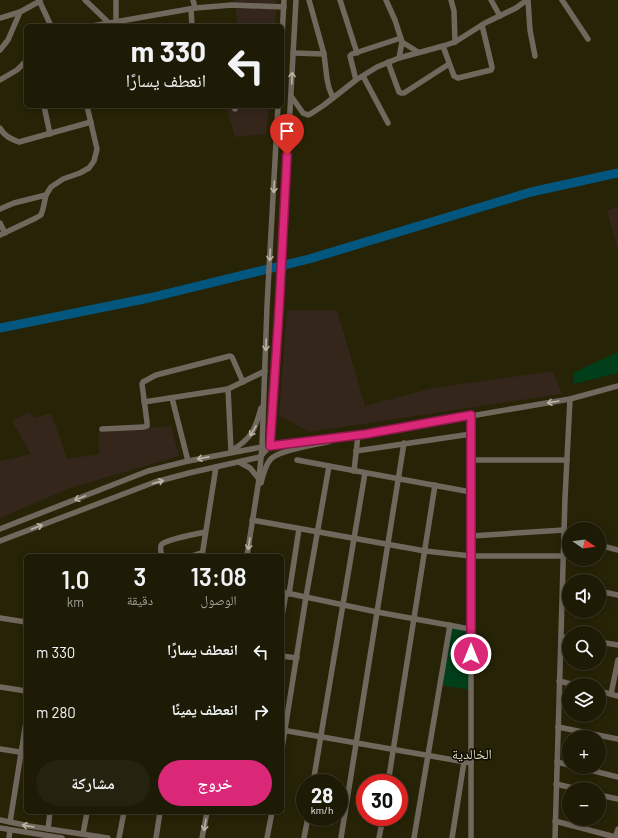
<!DOCTYPE html>
<html lang="ar">
<head>
<meta charset="utf-8">
<style>
  :root { --surface:#1d1a05; --page:#25230f; --text:#f1f3f6; --muted:#a0a19a; --line:#3b3827; --accent:#db2777 }
  body { margin:0; font-family:Barlow,"Noto Naskh Arabic",sans-serif; background:var(--page); color:var(--text); direction:rtl; height:100vh; display:flex; flex-direction:column; font-size:15px; white-space:nowrap }
  * { box-sizing:border-box; margin:0 }
  p { font-size:13px; color:var(--muted) }
  .icon { flex:none; width:22px; height:22px; fill:none; stroke:currentColor; stroke-width:2; stroke-linecap:round; stroke-linejoin:round }
  .map { position:relative; flex:1; overflow:hidden; direction:ltr }
  .details { position:absolute; left:24px; top:554px; width:260px; height:260px; display:flex; flex-direction:column; background:var(--surface); border-radius:6px; box-shadow:0 2px 10px #0003,0 0 0 1px var(--line); direction:rtl }
  .details>* { flex:none }
  .guide { position:absolute; left:24px; top:24px; width:260px; height:84px; border-radius:6px; box-shadow:0 2px 10px #0003,0 0 0 1px var(--line); direction:rtl; background:#1d1a05; color:var(--text); overflow:hidden }
  .needle { width:26px; rotate:103deg }
  .buttons { position:absolute; left:562px; top:522px; display:grid; gap:8px }
  .buttons a { display:grid; place-items:center; width:44px; height:44px; border-radius:50%; background:var(--surface); box-shadow:0 2px 10px #0003,0 0 0 1px var(--line); font-size:20px }
  .speed { position:absolute; left:296px; top:774px; display:flex; gap:8px; font-size:20px; font-weight:700; text-align:center }
  .speed>* { display:grid; place-content:center; width:52px; height:52px; border-radius:50%; background:var(--surface); box-shadow:0 2px 10px #0003,0 0 0 1px var(--line); line-height:1 }
  .speed small { font-size:10px; font-weight:400 }
  .speed .limit { border:6px solid #d22; background:#fff; color:#111 }
  .pin { position:absolute; display:grid; place-items:center; width:34px; height:34px; color:#fff; margin:-41px -17px; border-radius:50% 50% 50% 0; rotate:-45deg; box-shadow:0 0 4px #0007 }
  .pin .icon { rotate:45deg }
  .me { position:absolute; width:44px; margin:-22px; rotate:0deg; stroke-linejoin:round; filter:drop-shadow(0 0 3px #0008) }
  .turn { display:flex; align-items:center; gap:14px; height:84px; padding:0 12px; font-size:18px }
  .turn .icon { width:52px; height:52px; stroke-width:2.5 }
  .turn b { display:block; font-size:28px; line-height:34px }
  .eta { display:flex; justify-content:space-evenly; align-items:center; height:68px; text-align:center }
  .eta b { font-size:24px; font-weight:600; line-height:28px }
  .cta { display:flex; gap:8px; margin-top:auto; padding:8px 12px }
  .cta a { flex:1; height:46px; border-radius:24px; background:var(--accent); color:#fff; font-size:16px; font-weight:600; line-height:46px; text-align:center }
  .cta a+a { background:var(--page); color:var(--text) }
  ul { padding:0; list-style:none }
  li { display:flex; align-items:center; gap:12px; height:60px; padding:0 12px }
  li div { flex:1 }
  li b { display:block; font-size:15px }
  li em { font-style:normal }
  .map>svg:first-child { display:block }
</style>
</head>
<body>
<div class="map">
<svg width="618" height="838" viewBox="0 0 618 838">
  <rect width="100%" height="100%" fill="#272307"/>
  <!-- commercial -->
  <g fill="#35261b">
    <polygon points="234,0 277,0 275,26 236,26 237,17"/>
    <polygon points="226,106 269,106 266,134 235,137"/>
    <polygon points="618,207 618,250 607,211"/>
    <polygon points="287,310 337,310 365,406 433,388 553,371 562,394 309,432 279,415"/>
    <polygon points="30,412 34,418 51,413 67,459 99,454 99,432 171,426 179,456 73,487 0,518 0,461 31,454 12,421"/>
  </g>
  <!-- green -->
  <g fill="#003f1a">
    <polygon points="618,352 618,373 574,384 573,373"/>
    <polygon points="450,625 470,629 471,690 440,685"/>
  </g>
  <g fill="none" stroke-linecap="round" stroke-linejoin="round">
    <!-- river -->
    <polyline stroke="#03577e" stroke-width="9" points="0,328 149,298 309,259 531,192 618,173"/>
    <!-- minor -->
    <g stroke="#71685d" stroke-width="5.5">
      <polyline points="39,0 51,26"/>
      <polyline points="85,0 109,23"/>
      <polyline points="193,0 195,8"/>
      <polyline points="309,0 324,54 327,79 329,88 333,98"/>
      <polyline points="340,0 357,53"/>
      <polyline points="386,0 395,20 402,42 399,58"/>
      <polyline points="451,0 454,11 455,42"/>
      <polyline points="491,0 500,16"/>
      <polyline points="528,0 530,30 535,56"/>
      <polyline points="562,0 588,39"/>
      <polyline points="191,9 192,26"/>
      <polyline points="0,18 20,12 40,1"/>
      <polyline points="116,22 116,0"/>
      <polyline points="92,26 195,8 232,5 284,7"/>
      <polyline points="282,37 284,0"/>
      <polyline points="402,42 418,52"/>
      <polyline points="443,46 454,76 458,78 491,70 492,68 492,67 482,25"/>
      <polyline points="0,50 8,40 20,12"/>
      <polyline points="293,53 324,54"/>
      <polyline points="388,62 399,92 401,93 404,93 449,64"/>
      <polyline points="363,76 388,123"/>
      <polyline points="0,80 17,70 26,61"/>
      <polyline points="356,80 350,56 352,54 401,38"/>
      <polyline points="291,96 303,113 308,115 312,113 324,105 356,80 377,67 399,58 443,46 455,42 485,23 516,8 527,0"/>
      <polyline points="44,106 50,134"/>
      <polyline points="235,106 235,109"/>
      <path d="M0,128C4,136 11,139 19,142L91,122"/>
      <polyline points="0,209 14,203 46,195"/>
      <polyline points="0,223 5,233"/>
      <polyline points="0,235 36,218 41,215 43,209 46,195 51,187 63,179 80,173 89,168 94,161 97,149 87,106"/>
      <polyline points="172,398 188,461"/>
      <polyline points="144,402 228,389"/>
      <polyline points="471,415 471,838"/>
      <polyline points="102,429 144,427 147,426 147,422 142,384 143,382 156,375 230,356 232,357 243,382"/>
      <polyline points="231,451 228,389 265,371"/>
      <path d="M231,451C252,438 255,430 261,408"/>
      <polyline points="356,451 471,434"/>
      <polyline points="297,460 329,466 471,492"/>
      <polyline points="471,460 567,460"/>
      <polyline points="239,462 250,468 259,479"/>
      <polyline points="354,471 358,435"/>
      <path d="M261,483C263,475 265,466 270,460C278,450 317,445 330,441"/>
      <polyline points="252,520 425,551 471,556 563,556"/>
      <polyline points="0,529 148,471 188,461 262,447 366,434 570,399 618,386"/>
      <polyline points="471,536 564,530"/>
      <polyline points="0,541 155,482 189,473 260,457 270,446 279,311 296,0"/>
      <polyline points="599,545 618,550"/>
      <path d="M162,556C161,552 159,547 162,544C168,539 197,534 205,532"/>
      <polyline points="192,556 202,553"/>
      <polyline points="202,556 216,467"/>
      <polyline points="247,556 259,479 262,447 267,306 278,106"/>
      <polyline points="599,591 618,595"/>
      <polyline points="282,592 377,612 470,629"/>
      <polyline points="289,594 299,529"/>
      <polyline points="282,616 286,593"/>
      <polyline points="0,618 26,622"/>
      <polyline points="561,637 569,638"/>
      <polyline points="599,642 618,645"/>
      <polyline points="282,656 297,658"/>
      <polyline points="559,681 575,685"/>
      <polyline points="0,687 26,691"/>
      <polyline points="599,691 618,696"/>
      <polyline points="611,694 618,660"/>
      <polyline points="558,727 618,739"/>
      <polyline points="282,730 471,763"/>
      <polyline points="282,748 306,597 329,466"/>
      <polyline points="0,749 26,753"/>
      <polyline points="557,762 569,765"/>
      <polyline points="578,767 618,777"/>
      <polyline points="313,783 365,473"/>
      <polyline points="388,783 435,485"/>
      <polyline points="556,784 577,789"/>
      <polyline points="599,795 618,799"/>
      <polyline points="0,820 29,826 108,838"/>
      <polyline points="555,821 615,837"/>
      <polyline points="10,822 26,722"/>
      <polyline points="0,828 62,838"/>
      <polyline points="48,829 50,812"/>
      <polyline points="83,834 87,812"/>
      <polyline points="9,838 10,830"/>
      <polyline points="119,838 124,812"/>
      <polyline points="156,838 160,812"/>
      <polyline points="202,838 207,812"/>
      <polyline points="267,838 272,812"/>
      <polyline points="304,838 308,817"/>
      <polyline points="341,838 404,443"/>
      <polyline points="379,838 383,817"/>
      <polyline points="414,838 450,625"/>
      <polyline points="452,838 464,762"/>
      <polyline points="555,838 565,498 570,399"/>
      <polyline points="615,838 618,829"/>
    </g>
  </g>
  <!-- one-way arrows -->
  <defs><path id="oneway-shaft" d="M-6 0H5M1.5-3L5.5 0L1.5 3" fill="none" stroke-width="1.6" stroke-linecap="round" stroke-linejoin="round"/></defs>
  <g stroke="#bab4a6">
    <use href="#oneway-shaft" transform="translate(292 78) rotate(-87)"/>
    <use href="#oneway-shaft" transform="translate(274 187) rotate(93)"/>
    <use href="#oneway-shaft" transform="translate(270 255) rotate(93)"/>
    <use href="#oneway-shaft" transform="translate(266 345) rotate(92)"/>
    <use href="#oneway-shaft" transform="translate(553 402) rotate(170)"/>
    <use href="#oneway-shaft" transform="translate(253 431) rotate(121)"/>
    <use href="#oneway-shaft" transform="translate(203 458) rotate(169)"/>
    <use href="#oneway-shaft" transform="translate(158 482) rotate(-16)"/>
    <use href="#oneway-shaft" transform="translate(80 498) rotate(158)"/>
    <use href="#oneway-shaft" transform="translate(37 527) rotate(-21)"/>
    <use href="#oneway-shaft" transform="translate(249 544) rotate(99)"/>
    <use href="#oneway-shaft" transform="translate(205 825) rotate(99)"/>
    <use href="#oneway-shaft" transform="translate(28 826) rotate(-170)"/>
  </g>
  <g fill="none" stroke-linecap="round" stroke-linejoin="round">
    <!-- route casing -->
    <g stroke="#8e194d" stroke-width="10">
      <polyline id="route" points="287,155 279,311 270,446 366,434 471,415 471,654"/>
    </g>
    <!-- route -->
    <use href="#route" stroke="#db2777" stroke-width="7"/>
  </g>
  <g text-anchor="middle" dominant-baseline="central" stroke-width="3" stroke-linejoin="round" paint-order="stroke">
    <!-- neighbourhood labels -->
    <g font-size="14" fill="#e1dbbb" stroke="#0e0c03">
      <text x="472" y="753">الخالدية</text>
    </g>
  </g>
</svg>
<div class="buttons">
<a><svg class="needle" viewBox="-14 -14 28 28"><path d="M0-13l5 13h-10z" fill="#e53935"/><path d="M0 13l5-13h-10z" fill="#a0a19a"/></svg></a>
<a><svg class="icon" aria-label="sound" viewBox="0 0 24 24"><path d="M4 9h4l5-4v14l-5-4H4zM17 9q2 3 0 6"/></svg></a>
<a><svg class="icon" aria-label="search" viewBox="0 0 24 24"><circle cx="10" cy="10" r="6"/><path d="M15 15l6 6"/></svg></a>
<a><svg class="icon" aria-label="layers" viewBox="0 0 24 24"><path d="M12 4l9 5-9 5-9-5zM3 14l9 5 9-5"/></svg></a>
<a>+</a>
<a>−</a>
</div>
<div class="speed"><div>28<small>km/h</small></div><div class="limit">30</div></div>
<div class="pin" style="left:287px;top:155px;background:#d93025"><svg class="icon" aria-label="arrive" viewBox="0 0 24 24"><path d="M6 21V4h12l-3 4 3 4H6"/></svg></div>
<svg class="me" style="left:471px;top:654px" viewBox="-20 -20 40 40"><circle r="17" fill="#db2777" stroke="#fff" stroke-width="3"/><path d="M0-11L8 9 0 5-8 9z" fill="#fff"/></svg>
<div class="guide">
<div class="turn"><svg class="icon" aria-label="left" viewBox="0 0 24 24"><path d="M17 20v-9H6M10 6l-5 5 5 5"/></svg><div><b>330 m</b>انعطف يسارًا</div></div>
</div>
<section class="details">
<div class="eta">
<div><b>13:08</b><p>الوصول</p></div>
<div><b>3</b><p>دقيقة</p></div>
<div><b>1.0</b><p>km</p></div>
</div>
<ul>
<li><svg class="icon" aria-label="left" viewBox="0 0 24 24"><path d="M17 20v-9H6M10 6l-5 5 5 5"/></svg><div><b>انعطف يسارًا</b></div><em>330 m</em></li>
<li><svg class="icon" aria-label="right" viewBox="0 0 24 24"><path d="M7 20v-9h11M14 6l5 5-5 5"/></svg><div><b>انعطف يمينًا</b></div><em>280 m</em></li>
</ul>
<div class="cta"><a>خروج</a><a>مشاركة</a></div>
</section>
</div>
</body>
</html>
